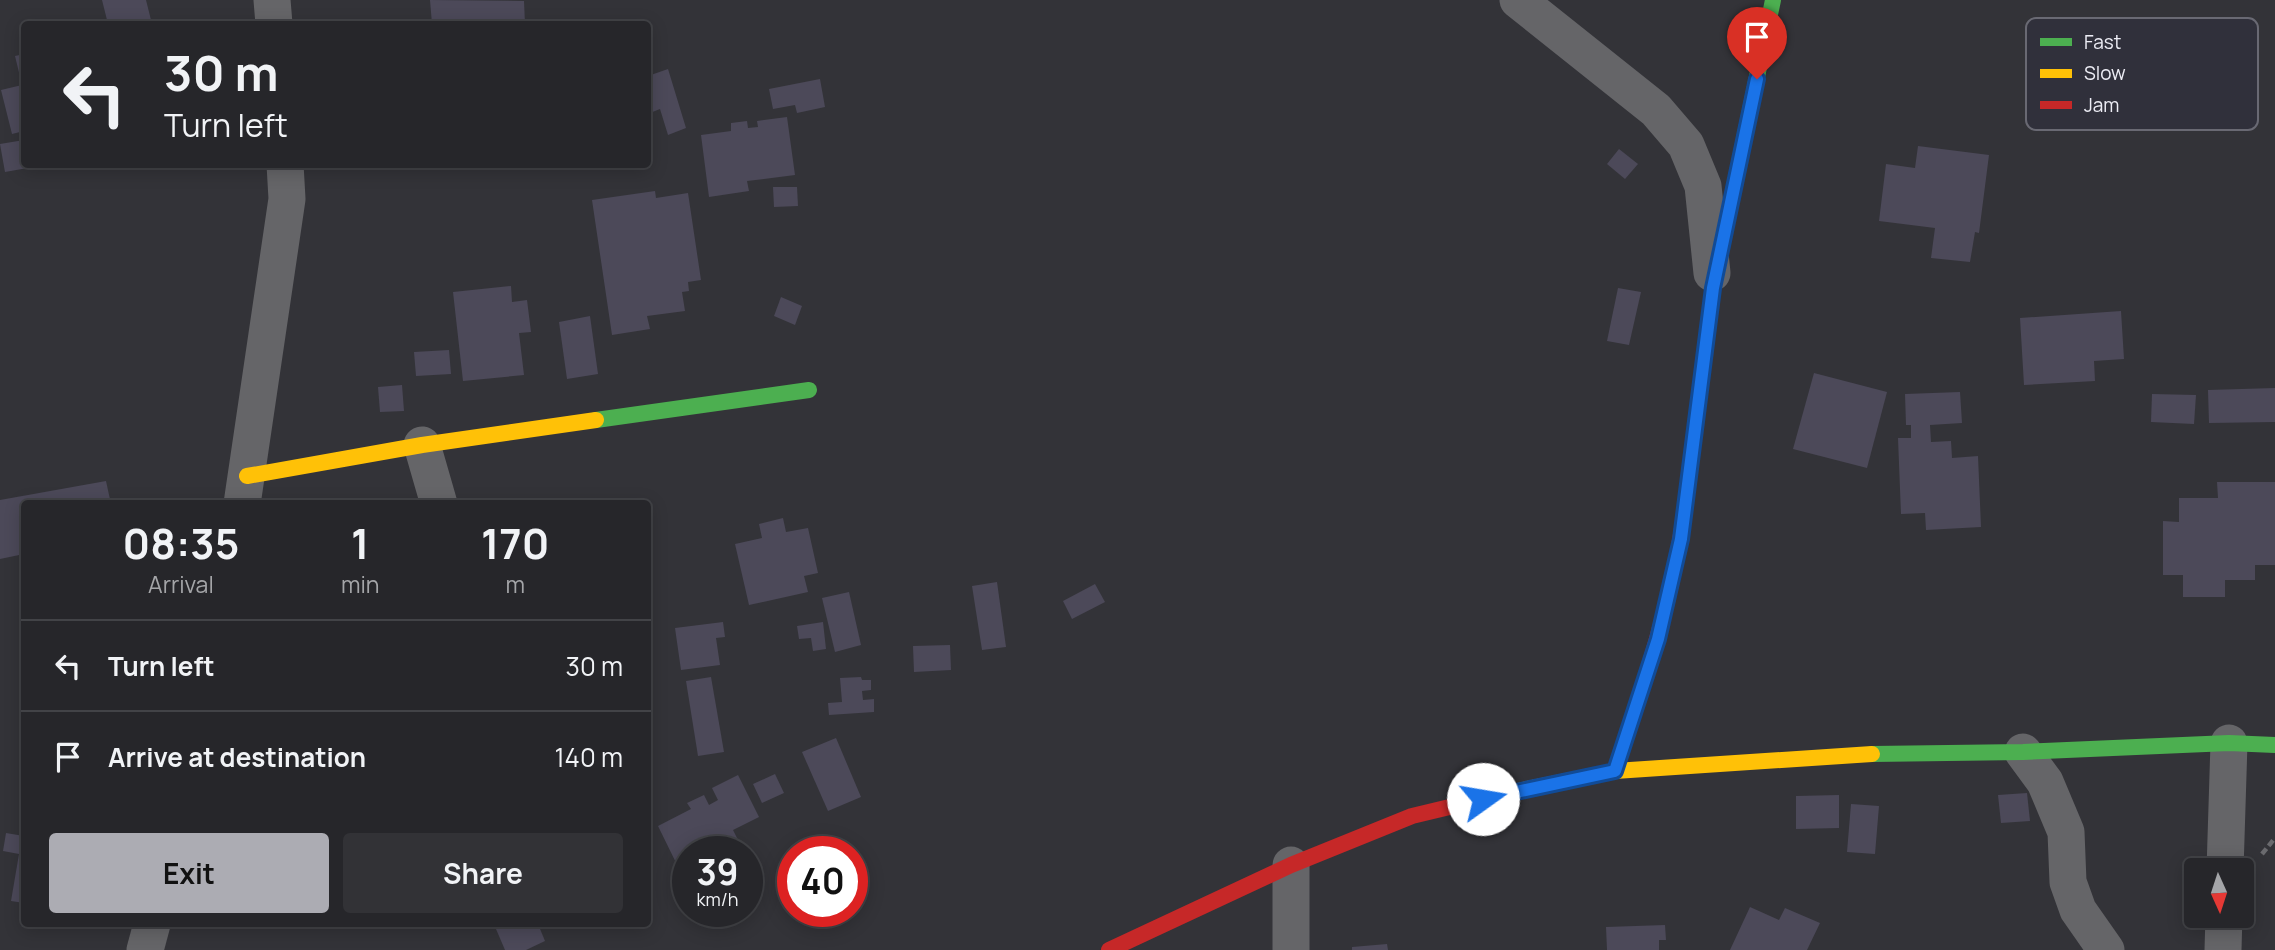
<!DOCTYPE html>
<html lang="en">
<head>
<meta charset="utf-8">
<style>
  :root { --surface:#26262a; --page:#323236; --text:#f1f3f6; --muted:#a4a5a8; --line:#424347; --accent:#acacb3 }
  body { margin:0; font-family:Manrope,sans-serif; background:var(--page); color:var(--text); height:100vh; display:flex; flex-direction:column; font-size:26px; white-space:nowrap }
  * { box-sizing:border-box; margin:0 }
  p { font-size:23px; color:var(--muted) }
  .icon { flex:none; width:38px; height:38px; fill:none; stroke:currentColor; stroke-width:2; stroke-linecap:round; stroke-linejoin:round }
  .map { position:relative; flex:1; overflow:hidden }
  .panel { position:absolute; left:21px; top:500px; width:630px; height:427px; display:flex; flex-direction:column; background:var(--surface); border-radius:7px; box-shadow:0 4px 18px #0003,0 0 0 2px var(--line) }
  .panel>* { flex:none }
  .top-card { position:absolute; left:21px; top:21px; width:630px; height:147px; border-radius:7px; box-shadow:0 4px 18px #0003,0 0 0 2px var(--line); background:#26262a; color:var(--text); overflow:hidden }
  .needle { width:46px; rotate:177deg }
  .controls { position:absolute; left:2184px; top:858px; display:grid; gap:14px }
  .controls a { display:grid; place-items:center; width:70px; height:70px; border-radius:7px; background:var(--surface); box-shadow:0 4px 18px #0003,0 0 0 2px var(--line); font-size:35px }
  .speed { position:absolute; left:672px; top:836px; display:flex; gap:14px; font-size:35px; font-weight:700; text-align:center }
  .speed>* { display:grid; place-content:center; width:91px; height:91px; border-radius:50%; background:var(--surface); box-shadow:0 4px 18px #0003,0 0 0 2px var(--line); line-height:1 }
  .speed small { font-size:18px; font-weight:400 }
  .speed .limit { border:10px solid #d22; background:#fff; color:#111 }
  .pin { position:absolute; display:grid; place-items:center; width:60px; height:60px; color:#fff; margin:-72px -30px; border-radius:50% 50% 50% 0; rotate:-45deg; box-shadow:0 0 7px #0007 }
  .pin .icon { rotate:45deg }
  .me { position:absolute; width:77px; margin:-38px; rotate:77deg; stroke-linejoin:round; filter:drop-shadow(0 0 5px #0008) }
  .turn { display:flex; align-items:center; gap:24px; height:147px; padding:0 28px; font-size:32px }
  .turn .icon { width:91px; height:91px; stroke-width:2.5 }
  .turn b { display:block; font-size:49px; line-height:60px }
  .eta { display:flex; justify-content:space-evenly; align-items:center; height:119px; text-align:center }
  .eta b { font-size:42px; font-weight:700; line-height:49px }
  .button { display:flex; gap:14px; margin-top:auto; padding:14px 28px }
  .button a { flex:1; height:80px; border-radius:7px; background:var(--accent); color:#111; font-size:28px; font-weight:700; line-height:80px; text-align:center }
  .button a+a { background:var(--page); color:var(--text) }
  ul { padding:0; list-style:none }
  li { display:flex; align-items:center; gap:21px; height:91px; padding:0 28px; border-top:2px solid var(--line) }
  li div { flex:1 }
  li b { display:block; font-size:26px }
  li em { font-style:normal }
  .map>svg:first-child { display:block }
</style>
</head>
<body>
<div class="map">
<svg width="2275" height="950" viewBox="0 0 2275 950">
  <rect width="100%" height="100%" fill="#333338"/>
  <!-- building -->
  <g fill="#4c4959">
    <polygon points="102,0 146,0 152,24 108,24"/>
    <polygon points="430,0 524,1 525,24 432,24"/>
    <polygon points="24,54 24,131 12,134 1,90 22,85 15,56"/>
    <polygon points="668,69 686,128 668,135 660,109 650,113 648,106 648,76"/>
    <polygon points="820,79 825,107 797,113 795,105 773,109 769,89"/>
    <polygon points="787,117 795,175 747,181 749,191 709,197 701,135 731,131 731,123 747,121 748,128 758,127 757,121"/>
    <polygon points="24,140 24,164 39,166 5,172 0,144"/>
    <polygon points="1918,146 1989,155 1979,233 1975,232 1970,262 1931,258 1935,228 1879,221 1886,164 1915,168"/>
    <polygon points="1619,149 1638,164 1625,179 1607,164"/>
    <polygon points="773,187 797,187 798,206 774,207"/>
    <polygon points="655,191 656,198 688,193 701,280 688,282 689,291 682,292 685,311 647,316 650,329 612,335 592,200"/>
    <polygon points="511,286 512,302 527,300 531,332 519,333 524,375 463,381 453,292"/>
    <polygon points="1618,288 1641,292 1629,345 1607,341"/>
    <polygon points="781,297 802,306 795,325 774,316"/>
    <polygon points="2121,311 2124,359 2094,361 2095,381 2024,385 2020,318"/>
    <polygon points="590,316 598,374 567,379 559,322"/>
    <polygon points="449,350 451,374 416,376 414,352"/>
    <polygon points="1814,373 1887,392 1867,468 1793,449"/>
    <polygon points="402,385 404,411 380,412 378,387"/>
    <polygon points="2275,388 2275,422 2209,423 2208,390"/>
    <polygon points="1960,392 1962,423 1930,425 1931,442 1951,441 1952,458 1978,456 1981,527 1926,530 1925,513 1901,514 1898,438 1911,438 1911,425 1906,425 1905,394"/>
    <polygon points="2152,394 2196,395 2194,424 2151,422"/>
    <polygon points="106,481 111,504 24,504 24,554 0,559 0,500"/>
    <polygon points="2217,482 2275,482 2275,565 2255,565 2255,580 2225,580 2225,597 2183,597 2183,575 2163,575 2163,521 2179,522 2179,498 2218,498"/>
    <polygon points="783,518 786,532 808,528 818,573 804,576 808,592 749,605 735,544 762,538 759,524"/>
    <polygon points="997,582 1006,647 982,650 972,586"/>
    <polygon points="1095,584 1105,602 1072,619 1063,601"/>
    <polygon points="849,592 861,645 835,652 822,598"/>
    <polygon points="723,622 725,637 716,638 720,665 681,670 675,628"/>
    <polygon points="823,622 826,649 813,651 811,638 799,639 797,626"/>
    <polygon points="950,645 951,670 914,672 913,646"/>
    <polygon points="711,677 724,752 698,756 686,681"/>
    <polygon points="861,677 862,680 871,680 871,690 862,691 863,700 874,699 874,712 829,715 828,703 842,702 840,678"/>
    <polygon points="836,738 861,797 828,811 802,752"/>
    <polygon points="775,774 784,793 762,803 753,784"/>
    <polygon points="738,775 759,817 733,830 743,850 688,852 688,877 684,879 658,826 691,809 687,803 704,795 709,805 718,800 712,788"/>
    <polygon points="2027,793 2030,821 2001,823 1998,795"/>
    <polygon points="1839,795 1839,828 1796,829 1796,796"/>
    <polygon points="1851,804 1879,806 1875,854 1847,852"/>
    <polygon points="6,833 24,836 24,903 11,901 19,854 3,851"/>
    <polygon points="1750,907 1779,920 1785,908 1820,923 1807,950 1730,950"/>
    <polygon points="508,924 538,924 545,941 526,950 505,950 496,929"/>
    <polygon points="1665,925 1666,940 1659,940 1659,950 1607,950 1606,927"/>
    <polygon points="1387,944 1388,950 1352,950 1352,947"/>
  </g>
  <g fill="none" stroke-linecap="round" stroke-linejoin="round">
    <!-- path -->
    <polyline stroke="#6a6a6e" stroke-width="4.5" stroke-dasharray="7 3.5" stroke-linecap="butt" points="2262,854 2275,838"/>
    <!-- street -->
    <g stroke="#656568" stroke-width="37">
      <polyline points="272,0 274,24"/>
      <polyline points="1518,0 1656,110 1686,145 1703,186 1712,273"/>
      <polyline points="422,445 439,504"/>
      <polyline points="242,504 287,199 285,164"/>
      <polyline points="2023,752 2045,782 2066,832 2068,882 2078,910 2106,950"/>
      <polyline points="1291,865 1291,950"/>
      <polyline points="2225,870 2229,743"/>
      <polyline points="145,950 152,924"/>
      <polyline points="2223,950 2224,915"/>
    </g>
    <!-- fast -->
    <g stroke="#4caf50" stroke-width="16">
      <polyline points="596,420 809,390"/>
      <polyline points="1685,508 1713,288 1773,0"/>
      <polyline points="1872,754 2023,752 2229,743 2275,745"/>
    </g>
    <!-- slow -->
    <g stroke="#ffc107" stroke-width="16">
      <polyline points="247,476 422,445 596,420"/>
      <polyline points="1508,793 1615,771 1872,754"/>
    </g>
    <!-- jam -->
    <g stroke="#c62828" stroke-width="16">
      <path d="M1615,771C1644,684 1673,599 1685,508"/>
      <polyline points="1109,950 1291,865 1412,816 1508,793"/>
    </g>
  </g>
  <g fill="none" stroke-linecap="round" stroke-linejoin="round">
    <!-- route casing -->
    <g stroke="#114b97" stroke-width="18">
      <polyline id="route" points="1483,799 1615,771 1658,639 1681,539 1713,288 1757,79"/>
    </g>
    <!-- route -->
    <use href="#route" stroke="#1a73e8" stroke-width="12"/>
  </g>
  <!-- legend -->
  <rect x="2026" y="18" width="232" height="112" rx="10" fill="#30303b" stroke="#696973" stroke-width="2"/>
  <rect x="2040" y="38" width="32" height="8" fill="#4caf50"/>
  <rect x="2040" y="69" width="32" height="9" fill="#ffc107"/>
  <rect x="2040" y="101" width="32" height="8" fill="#c62828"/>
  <g font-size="19" fill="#ededf5">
    <text x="2084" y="49">Fast</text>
    <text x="2084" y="80">Slow</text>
    <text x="2084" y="112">Jam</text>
  </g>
</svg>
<div class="controls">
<a><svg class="needle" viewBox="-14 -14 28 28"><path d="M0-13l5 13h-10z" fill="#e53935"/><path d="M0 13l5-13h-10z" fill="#a4a5a8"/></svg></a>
</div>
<div class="speed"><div>39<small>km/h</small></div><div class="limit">40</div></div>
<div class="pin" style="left:1757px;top:79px;background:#d93025"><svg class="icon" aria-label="arrive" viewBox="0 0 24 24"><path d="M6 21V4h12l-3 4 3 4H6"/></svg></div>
<svg class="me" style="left:1483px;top:799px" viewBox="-20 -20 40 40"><circle r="19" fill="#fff"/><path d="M0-13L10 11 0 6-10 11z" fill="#1a73e8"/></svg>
<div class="top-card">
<div class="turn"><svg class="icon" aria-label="left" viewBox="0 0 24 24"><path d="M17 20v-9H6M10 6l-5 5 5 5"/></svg><div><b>30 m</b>Turn left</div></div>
</div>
<section class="panel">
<div class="eta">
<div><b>08:35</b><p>Arrival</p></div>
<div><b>1</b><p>min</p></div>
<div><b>170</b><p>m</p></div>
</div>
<ul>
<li><svg class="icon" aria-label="left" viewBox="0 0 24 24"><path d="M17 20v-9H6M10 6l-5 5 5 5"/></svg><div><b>Turn left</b></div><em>30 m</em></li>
<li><svg class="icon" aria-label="arrive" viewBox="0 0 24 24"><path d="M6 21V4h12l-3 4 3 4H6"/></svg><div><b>Arrive at destination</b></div><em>140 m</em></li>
</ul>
<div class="button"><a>Exit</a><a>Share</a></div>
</section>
</div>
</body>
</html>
